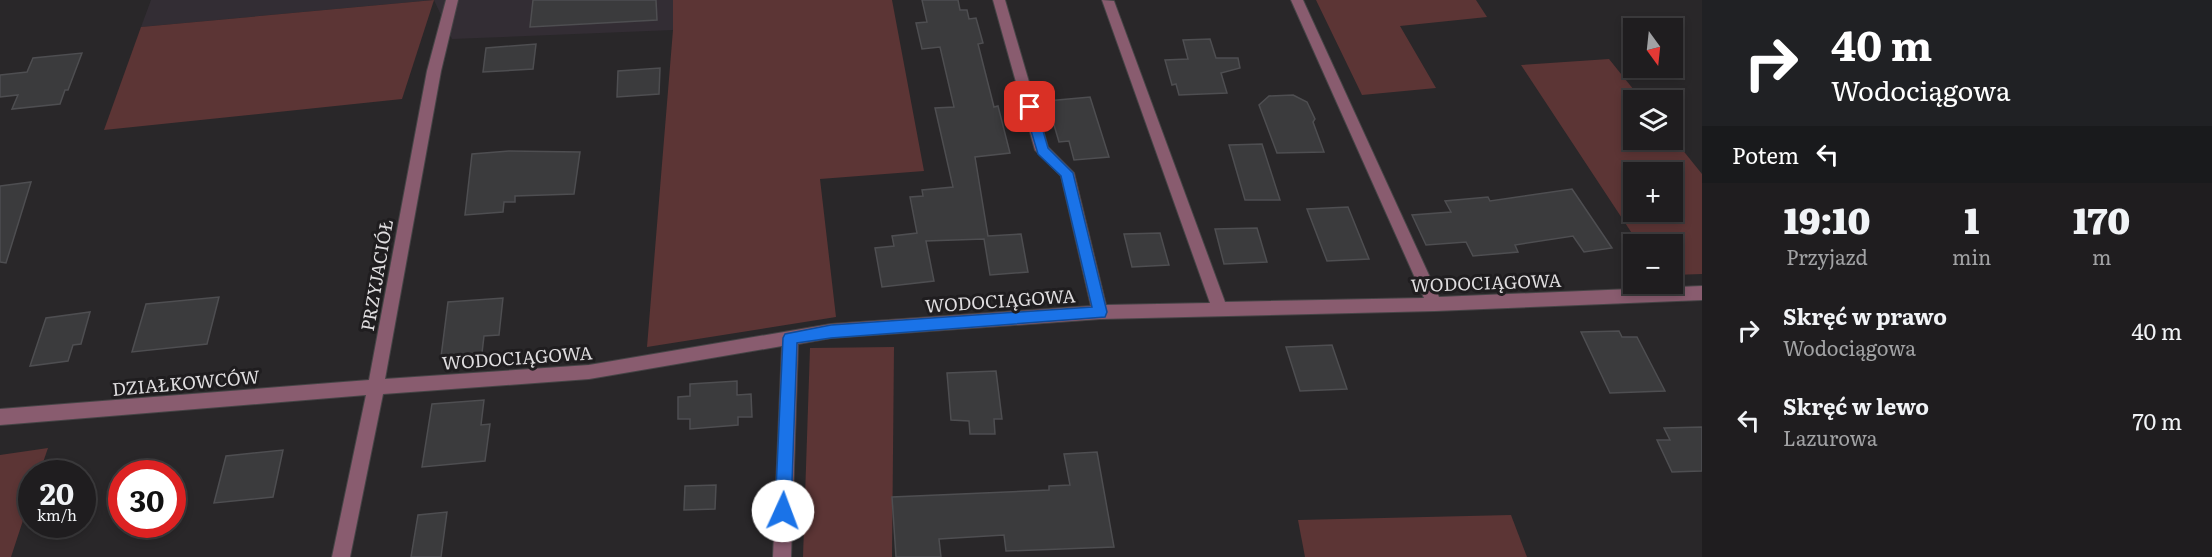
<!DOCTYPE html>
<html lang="pl">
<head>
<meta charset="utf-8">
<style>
  :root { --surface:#1f1d1f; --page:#2c2a2c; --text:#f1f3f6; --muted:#a1a2a4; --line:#3c3b3d }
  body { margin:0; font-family:Literata,serif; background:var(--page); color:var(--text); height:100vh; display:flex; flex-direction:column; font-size:22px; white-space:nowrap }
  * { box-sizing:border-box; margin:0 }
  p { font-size:20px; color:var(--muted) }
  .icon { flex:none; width:33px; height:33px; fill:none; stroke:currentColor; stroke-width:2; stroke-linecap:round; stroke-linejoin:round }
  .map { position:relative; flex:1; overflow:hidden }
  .side { display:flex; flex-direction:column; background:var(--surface); width:510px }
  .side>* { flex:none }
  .hud { background:#202124; color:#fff; overflow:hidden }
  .needle { width:39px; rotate:165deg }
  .controls { position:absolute; left:1623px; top:18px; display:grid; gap:12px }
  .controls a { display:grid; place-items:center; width:60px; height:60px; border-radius:0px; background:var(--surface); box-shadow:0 3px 9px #0003,0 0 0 2px var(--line); font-size:30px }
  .speed { position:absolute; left:18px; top:460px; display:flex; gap:12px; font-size:30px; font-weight:700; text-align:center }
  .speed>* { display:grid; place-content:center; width:78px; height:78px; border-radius:50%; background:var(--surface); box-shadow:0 3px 9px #0003,0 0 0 2px var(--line); line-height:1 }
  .speed small { font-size:15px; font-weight:400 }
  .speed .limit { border:9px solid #d22; background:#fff; color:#111 }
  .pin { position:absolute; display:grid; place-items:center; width:51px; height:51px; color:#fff; margin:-26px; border-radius:12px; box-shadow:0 3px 9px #0006 }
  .me { position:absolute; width:66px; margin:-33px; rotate:2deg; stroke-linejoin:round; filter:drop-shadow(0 0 4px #0008) }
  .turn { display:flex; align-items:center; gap:21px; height:126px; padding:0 30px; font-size:27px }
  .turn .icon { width:78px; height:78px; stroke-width:2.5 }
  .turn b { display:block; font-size:42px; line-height:51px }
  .then { display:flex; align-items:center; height:57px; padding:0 30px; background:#0003; gap:12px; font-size:22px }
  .eta { display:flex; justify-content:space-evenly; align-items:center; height:102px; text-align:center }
  .eta b { font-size:36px; font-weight:800; line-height:42px }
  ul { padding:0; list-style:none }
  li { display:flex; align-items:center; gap:18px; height:90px; padding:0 30px }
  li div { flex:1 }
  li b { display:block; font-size:22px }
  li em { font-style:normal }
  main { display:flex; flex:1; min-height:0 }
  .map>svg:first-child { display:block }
</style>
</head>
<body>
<main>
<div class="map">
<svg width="1702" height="557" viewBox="0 0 1702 557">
  <rect width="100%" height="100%" fill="#292729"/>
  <!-- built -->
  <polygon fill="#332d34" points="151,0 673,0 673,30 452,39 434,0 141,27"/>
  <!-- green -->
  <g fill="#5c3535" fill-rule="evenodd">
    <polygon points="434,0 402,99 104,130 141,27"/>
    <polygon points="673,0 892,0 924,171 820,179 836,317 647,347 673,30"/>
    <polygon points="1316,0 1476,0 1487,17 1400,26 1436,88 1362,95"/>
    <path d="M1609,59L1642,100H1634V140L1673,138L1702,174V274L1673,275L1672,244H1639L1521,65ZM1672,172V212H1634V172Z"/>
    <polygon points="894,347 892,557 803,557 810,348"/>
    <polygon points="48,448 39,474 32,474 31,496 11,557 0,557 0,455"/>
    <polygon points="1511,515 1527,557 1305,557 1298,520"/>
  </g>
  <!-- building -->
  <g fill="#3b3b3d" stroke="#4e4e51" stroke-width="1.5">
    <polygon points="533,0 656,0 657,20 530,27"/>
    <polygon points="922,0 958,0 960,10 967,10 969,19 976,18 983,43 978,44 994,107 998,106 1010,153 975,157 988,236 1021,234 1028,272 990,275 984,239 926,241 934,281 882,287 875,248 894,246 892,236 917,233 910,197 923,196 922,190 953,187 935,108 954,107 940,47 922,49 916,23 927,22"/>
    <polygon points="1210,39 1216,58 1238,58 1240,68 1221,73 1227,93 1179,95 1176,84 1172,85 1165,60 1188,59 1183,40"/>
    <polygon points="536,44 533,69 483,72 486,48"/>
    <polygon points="82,53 68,90 65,90 60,104 12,109 18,95 0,97 0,75 27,72 33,58"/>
    <polygon points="660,68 659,94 617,97 618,71"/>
    <polygon points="1293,95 1307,102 1315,119 1313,122 1324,152 1277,153 1259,105 1269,96"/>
    <polygon points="1090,97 1109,157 1074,160 1069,141 1059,142 1047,101"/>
    <polygon points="1262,144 1280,200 1245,200 1229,145"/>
    <polygon points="509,151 580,152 574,194 515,196 515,202 504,202 503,212 465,215 472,154"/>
    <polygon points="31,182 6,263 0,262 0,186"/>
    <polygon points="1572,189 1612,248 1584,252 1573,236 1515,245 1518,252 1473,256 1466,242 1426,245 1412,215 1451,212 1445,201 1488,197 1490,201"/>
    <polygon points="1348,207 1369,259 1327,261 1307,209"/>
    <polygon points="1257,228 1267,262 1224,264 1215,229"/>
    <polygon points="1160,233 1169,265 1132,267 1124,234"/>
    <polygon points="219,297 207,344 132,352 146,304"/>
    <polygon points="503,298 499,335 484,336 482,353 441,357 448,302"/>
    <polygon points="90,312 81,344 73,345 68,361 30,366 46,318"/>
    <polygon points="1619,331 1622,337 1637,337 1665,391 1610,393 1581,332"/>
    <polygon points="1332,345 1347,389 1300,391 1286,347"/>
    <polygon points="996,371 1002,419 994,419 995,434 970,434 969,421 951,420 947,373"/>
    <polygon points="737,381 737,395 751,394 752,417 738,417 738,425 690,429 690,419 678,419 678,397 690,396 690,384"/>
    <polygon points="484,400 481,425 490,424 485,461 422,467 432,404"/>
    <polygon points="1702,427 1702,471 1672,472 1657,440 1670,440 1664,428"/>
    <polygon points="283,450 273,497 214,503 226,456"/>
    <polygon points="1097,452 1114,547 1006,551 1004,535 939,539 941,557 896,557 892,497 1049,490 1049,486 1070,485 1064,454"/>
    <polygon points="716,485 715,509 684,510 685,486"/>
    <polygon points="447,512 441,557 411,557 418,515"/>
  </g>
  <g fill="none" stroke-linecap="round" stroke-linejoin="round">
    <!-- minor casing -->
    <g stroke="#464446" stroke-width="2">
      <polygon id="minor" points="446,0 458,0 441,71 385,379 589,365 831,324 1091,306 1061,176 1035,150 993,0 1005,0 1048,147 1074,173 1106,305 1210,303 1102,0 1114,1 1225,302 1424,298 1291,0 1303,0 1439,297 1702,286 1702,300 1435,311 1100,319 831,338 798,344 791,557 773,557 782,346 589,379 383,394 350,557 332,557 366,395 0,425 0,409 369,380 427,71"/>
    </g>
    <!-- minor -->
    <use href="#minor" fill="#895c6f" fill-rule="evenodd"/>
  </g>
  <!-- route -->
  <polygon fill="#1a73e8" stroke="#114b97" stroke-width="1.5" points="1030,103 1036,107 1048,148 1073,173 1107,312 1105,317 831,338 797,343 791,511 789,517 783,519 778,517 775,511 783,338 785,334 831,325 1092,307 1061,176 1038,154 1024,107"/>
  <g text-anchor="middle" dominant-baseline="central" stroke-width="6" stroke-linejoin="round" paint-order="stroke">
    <!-- street labels -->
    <g font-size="18" fill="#dfdddf" stroke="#1f1d1f">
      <text transform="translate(376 275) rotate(-80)">PRZYJACIÓŁ</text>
      <text transform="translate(1486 282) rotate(-2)">WODOCIĄGOWA</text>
      <text transform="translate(1000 300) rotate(-4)">WODOCIĄGOWA</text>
      <text transform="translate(517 357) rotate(-4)">WODOCIĄGOWA</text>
      <text transform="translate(186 382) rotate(-5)">DZIAŁKOWCÓW</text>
    </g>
  </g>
</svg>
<div class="controls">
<a><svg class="needle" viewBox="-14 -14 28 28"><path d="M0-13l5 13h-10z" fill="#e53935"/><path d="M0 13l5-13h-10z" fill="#a1a2a4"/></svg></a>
<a><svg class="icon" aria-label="layers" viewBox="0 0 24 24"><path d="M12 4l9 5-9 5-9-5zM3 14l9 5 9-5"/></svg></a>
<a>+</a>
<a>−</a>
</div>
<div class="speed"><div>20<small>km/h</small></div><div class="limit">30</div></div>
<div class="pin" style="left:1030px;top:107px;background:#d93025"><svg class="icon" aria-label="arrive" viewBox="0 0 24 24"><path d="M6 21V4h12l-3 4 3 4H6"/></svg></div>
<svg class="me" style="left:783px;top:511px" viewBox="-20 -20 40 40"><circle r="19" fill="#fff"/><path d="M0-13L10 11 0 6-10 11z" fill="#1a73e8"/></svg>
</div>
<section class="side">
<div class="hud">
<div class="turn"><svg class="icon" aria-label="right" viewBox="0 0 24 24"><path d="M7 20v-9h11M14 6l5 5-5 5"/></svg><div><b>40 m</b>Wodociągowa</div></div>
<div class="then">Potem<svg class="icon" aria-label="left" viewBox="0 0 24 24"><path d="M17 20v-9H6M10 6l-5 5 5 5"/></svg></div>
</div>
<div class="eta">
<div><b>19:10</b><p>Przyjazd</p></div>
<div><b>1</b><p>min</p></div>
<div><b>170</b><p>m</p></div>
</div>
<ul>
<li><svg class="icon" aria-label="right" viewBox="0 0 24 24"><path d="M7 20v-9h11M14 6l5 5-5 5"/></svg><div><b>Skręć w prawo</b><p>Wodociągowa</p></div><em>40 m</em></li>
<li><svg class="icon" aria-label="left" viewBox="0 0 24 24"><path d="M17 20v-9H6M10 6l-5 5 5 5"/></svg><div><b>Skręć w lewo</b><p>Lazurowa</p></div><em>70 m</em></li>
</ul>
</section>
</main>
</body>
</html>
